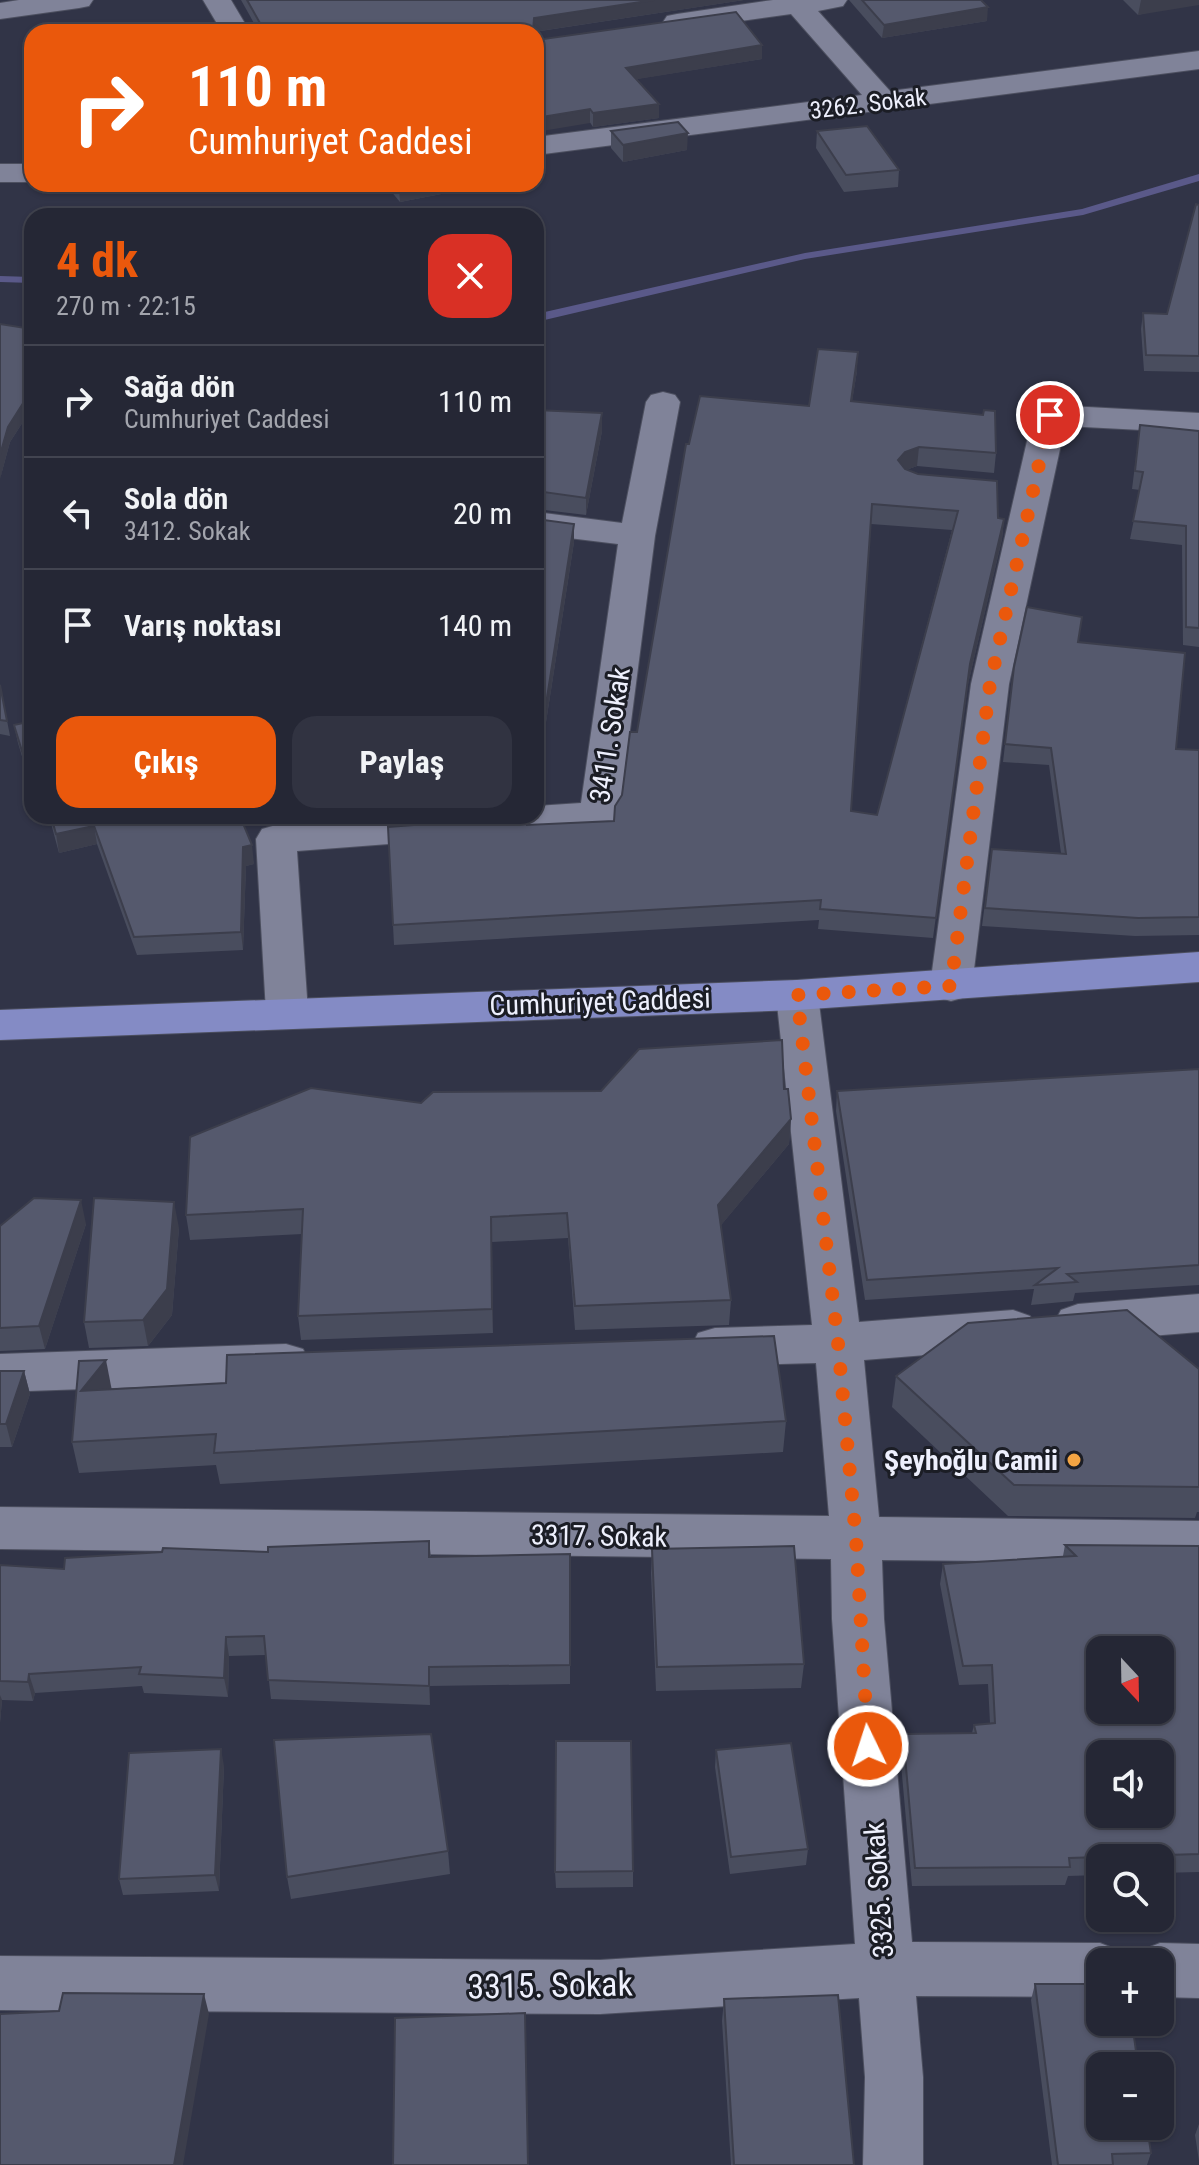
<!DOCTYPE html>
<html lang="tr">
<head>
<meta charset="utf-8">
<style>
  :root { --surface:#252735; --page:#313341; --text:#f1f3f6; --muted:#a3a5ad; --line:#424450; --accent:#ea580c }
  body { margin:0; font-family:"Roboto Condensed",sans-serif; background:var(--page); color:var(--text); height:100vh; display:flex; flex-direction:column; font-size:30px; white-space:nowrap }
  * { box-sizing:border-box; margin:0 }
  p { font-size:26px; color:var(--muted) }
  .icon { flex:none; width:44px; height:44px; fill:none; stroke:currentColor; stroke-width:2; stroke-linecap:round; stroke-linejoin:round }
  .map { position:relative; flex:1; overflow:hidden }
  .panel { position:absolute; left:24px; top:208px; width:520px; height:616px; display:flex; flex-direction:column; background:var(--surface); border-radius:24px; box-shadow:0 2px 6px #0004,0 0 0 2px var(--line) }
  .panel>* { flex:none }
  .top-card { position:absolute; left:24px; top:24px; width:520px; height:168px; border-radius:24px; box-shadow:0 2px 6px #0004,0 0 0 2px var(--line); background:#ea580c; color:#fff; overflow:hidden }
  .needle { width:52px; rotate:158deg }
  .tools { position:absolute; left:1086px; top:1636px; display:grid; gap:16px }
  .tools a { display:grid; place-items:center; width:88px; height:88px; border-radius:16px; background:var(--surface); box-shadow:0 2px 6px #0004,0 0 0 2px var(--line); font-size:40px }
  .pin { position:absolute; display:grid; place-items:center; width:68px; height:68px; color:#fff; margin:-34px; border:4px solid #fff; border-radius:50%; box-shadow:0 2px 8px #0007 }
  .me { position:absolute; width:88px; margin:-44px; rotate:356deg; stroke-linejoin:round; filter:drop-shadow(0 0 6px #0008) }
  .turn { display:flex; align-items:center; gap:28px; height:168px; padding:0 32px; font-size:36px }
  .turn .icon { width:104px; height:104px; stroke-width:2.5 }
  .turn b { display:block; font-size:56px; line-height:68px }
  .round { display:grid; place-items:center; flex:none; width:84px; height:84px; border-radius:24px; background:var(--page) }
  .summary { display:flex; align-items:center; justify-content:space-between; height:136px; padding:0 32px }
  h1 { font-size:48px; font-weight:700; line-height:60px; color:var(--accent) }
  .action { display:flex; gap:16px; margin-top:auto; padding:16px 32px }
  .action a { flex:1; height:92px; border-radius:24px; background:var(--accent); color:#fff; font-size:32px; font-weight:700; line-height:92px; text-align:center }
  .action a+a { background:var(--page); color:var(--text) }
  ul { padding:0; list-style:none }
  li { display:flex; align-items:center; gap:24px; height:112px; padding:0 32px; border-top:2px solid var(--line) }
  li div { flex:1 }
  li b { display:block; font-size:30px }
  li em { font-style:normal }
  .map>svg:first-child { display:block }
</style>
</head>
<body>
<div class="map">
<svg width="1199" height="2165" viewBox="0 0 1199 2165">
  <rect width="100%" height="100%" fill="#313447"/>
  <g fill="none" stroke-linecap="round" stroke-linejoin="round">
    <!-- stream -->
    <g fill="#5a5989" fill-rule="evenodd">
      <polygon points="1199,174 1199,181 1083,215 805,259 536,322 536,314 805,253 1082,209"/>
      <polygon points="0,276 32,277 32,283 0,282"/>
    </g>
    <!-- minor casing -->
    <g stroke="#4c4f5f" stroke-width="2">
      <g id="minor">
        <polygon points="19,0 93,0 89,6 79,8 0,19 0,3"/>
        <polygon points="203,0 231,0 250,32 222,32"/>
        <polygon points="773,0 847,0 843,6 818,11 890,91 1199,51 1199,69 536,155 536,137 862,95 791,14 677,30 667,28 663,22 667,16 677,14"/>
        <rect x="0" y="164" width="32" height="18"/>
        <polygon points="663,392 675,395 680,402 655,536 619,815 613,824 599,828 297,851 308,1012 302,1023 287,1027 272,1023 266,1012 256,839 262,829 276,825 404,816 536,816 536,806 581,803 618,544 536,534 536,512 622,523 646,402 651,395"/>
        <polygon points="1050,405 1199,413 1199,433 1065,426 1009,684 972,986 966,997 951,1001 936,997 930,986 971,684 1033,415 1038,408"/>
        <polygon points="797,980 812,984 818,995 859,1322 1013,1310 1030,1316 1037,1329 1030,1342 1013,1348 864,1360 879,1517 1199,1521 1199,1563 882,1560 884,1619 912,1942 1100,1943 1120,1951 1125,1962 1100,1962 1100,1997 916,1996 923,2077 923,2165 863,2165 865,2077 859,1998 600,2014 0,2010 0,1956 600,1960 855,1944 832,1619 831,1559 0,1549 0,1507 829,1516 816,1363 715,1366 698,1361 691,1347 698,1333 715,1328 812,1325 776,995 782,984"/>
        <polygon points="1199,1294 1199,1332 1078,1342 1061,1336 1054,1323 1061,1310 1078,1304"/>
        <polygon points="286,1344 303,1349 310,1363 303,1377 286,1382 0,1392 0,1354"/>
        <polygon points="1160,1943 1199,1944 1199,1998 1160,1997 1160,1962 1135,1962 1140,1951"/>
      </g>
    </g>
    <!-- major casing -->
    <g stroke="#4c4f5f" stroke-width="2">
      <polygon id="major" points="1199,952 1199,982 797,1010 0,1040 0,1010 797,980"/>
    </g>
    <!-- minor -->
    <use href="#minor" fill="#808399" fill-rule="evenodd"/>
    <!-- major -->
    <use href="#major" fill="#848bc5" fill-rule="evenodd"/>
  </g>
  <!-- wall -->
  <g fill="#494d5e" fill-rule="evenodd">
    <polygon points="241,0 744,0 534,32 259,32"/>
    <polygon points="849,0 981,0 987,21 882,38"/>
    <polygon points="1123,0 1199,0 1138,15"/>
    <polygon points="536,40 762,45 762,59 636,79 659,118 593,127"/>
    <polygon points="611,131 687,150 623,162 611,148"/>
    <polygon points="817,131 899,170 898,187 844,192 816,148"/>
    <polygon points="385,184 493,184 400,202"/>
    <polygon points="1199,205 1199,372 1144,371 1141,329 1143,313 1167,314"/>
    <polygon points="32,329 32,411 30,411 10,442 0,479"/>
    <path d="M857,371L852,401L996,453L994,473L917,466L906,470L998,518L1004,519L1002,539L968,684L933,938L818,929L819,920L394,945L393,925L528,825L614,821L622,795L637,732L689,444L809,406ZM871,524L952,530L877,815L851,811Z"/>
    <polygon points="536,410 602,431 586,515 536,509"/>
    <polygon points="1140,425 1199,431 1199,647 1183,645 1182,545 1130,539 1140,490 1132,489"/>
    <polygon points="536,519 574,542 542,748 536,748"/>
    <polygon points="1078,642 1176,749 1199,750 1199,935 1135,936 982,926 992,849 1061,853 1049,765 1003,762 1014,667"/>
    <polygon points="0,684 10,736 0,734"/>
    <polygon points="32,721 32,790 18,743 14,725"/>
    <polygon points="49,816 240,816 254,864 246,866 243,950 137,955 97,844 59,853"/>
    <polygon points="285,816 339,816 286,821"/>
    <polygon points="1199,1069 1199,1285 1075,1293 1073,1301 1031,1305 1034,1289 865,1300 836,1111 837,1091"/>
    <polygon points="784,1089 791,1119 789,1144 721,1225 731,1300 729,1325 575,1330 568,1238 492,1242 493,1333 301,1340 298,1316 302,1234 190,1240 186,1215"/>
    <polygon points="86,1224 45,1349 0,1351 0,1226"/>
    <polygon points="179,1228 172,1315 148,1346 89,1348 84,1322"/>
    <polygon points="1199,1369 1199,1512 1197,1512 1195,1518 1008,1516 892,1407 896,1376"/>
    <polygon points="0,1371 24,1371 30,1394 12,1447 0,1447"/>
    <polygon points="112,1389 786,1421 783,1452 220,1484 216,1465 79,1473 72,1442"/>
    <polygon points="429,1541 431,1557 570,1554 570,1684 430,1686 430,1705 271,1699 266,1655 229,1656 228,1697 144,1693 142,1686 35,1693 33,1701 2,1700 0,1723 0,1565 64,1569 268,1552"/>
    <polygon points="1065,1545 1199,1546 1199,1872 1160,1873 1160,1858 1100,1858 1100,1875 1068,1876 1065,1885 912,1886 900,1753 903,1734 972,1733 974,1725 990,1723 988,1684 959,1685 940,1584 943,1564 1063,1556"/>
    <polygon points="652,1549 804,1664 801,1688 656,1691 651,1573"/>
    <polygon points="716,1750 808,1849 806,1865 730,1874 715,1767"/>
    <polygon points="224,1766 219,1891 123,1895 119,1879"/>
    <polygon points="448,1851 450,1874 291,1899 287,1877"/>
    <polygon points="633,1871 633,1887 556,1888 555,1872"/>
    <polygon points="1035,1984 1151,2153 1147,2165 1052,2165 1031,2000"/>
    <polygon points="724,1999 854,2165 731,2165 722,2021"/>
    <polygon points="1199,2124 1199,2161 1195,2135"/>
  </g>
  <!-- shaded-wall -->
  <g fill="#3c3e4c">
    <polygon points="654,0 744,0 533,32 534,18"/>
    <polygon points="1141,0 1199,0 1199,5 1138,15"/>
    <polygon points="988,7 987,21 882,38 884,25"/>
    <polygon points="762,45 762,59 626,81 626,68"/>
    <polygon points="659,104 659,118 593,127 593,113"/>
    <polygon points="590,109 590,123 536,132 536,118"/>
    <polygon points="688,133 687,150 623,162 623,145"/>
    <polygon points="421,184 493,184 400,202 399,188"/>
    <polygon points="858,352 857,371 849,421 851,401"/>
    <polygon points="27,397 30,411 10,442 0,479 0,455 8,427"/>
    <polygon points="602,413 602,431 586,515 586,498"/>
    <polygon points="919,447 917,466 903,471 898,460 905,452"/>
    <polygon points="1004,519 1002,539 968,684 933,938 970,664"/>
    <polygon points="574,524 574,542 542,748 542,730"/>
    <polygon points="29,774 32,774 32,789"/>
    <polygon points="94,826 97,844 59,853 56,834"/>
    <polygon points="252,845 254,864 246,866 243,950 241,932 243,847"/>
    <polygon points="791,1119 789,1144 717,1230 718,1205"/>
    <polygon points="81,1200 86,1224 45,1349 39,1326"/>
    <polygon points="174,1202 179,1228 172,1315 148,1346 143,1320"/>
    <polygon points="491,1217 492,1242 493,1333 492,1309"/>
    <polygon points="106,1360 112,1391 81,1391"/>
    <polygon points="24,1371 30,1394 12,1447 6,1424"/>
    <polygon points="226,1637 229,1656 228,1697 224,1678"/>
    <polygon points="429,1667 430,1686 430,1705 429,1686"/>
    <polygon points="29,1674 35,1693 33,1701 28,1682"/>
    <polygon points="0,1695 2,1700 0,1723"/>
    <polygon points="221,1749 224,1766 219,1891 215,1875"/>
    <polygon points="204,1994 209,2014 183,2165 174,2165"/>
  </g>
  <!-- building -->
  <g fill="#55596d" stroke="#3c3e4c" stroke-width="2" fill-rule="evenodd">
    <polygon points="247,0 654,0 534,18 533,32 265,32"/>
    <polygon points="862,0 981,0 988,7 884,25"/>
    <polygon points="736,12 762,45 626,68 659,104 593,113 590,109 536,118 536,40"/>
    <polygon points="678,122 688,133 623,145 611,131"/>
    <polygon points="867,126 899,170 846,175 817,131"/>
    <polygon points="396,184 421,184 399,188"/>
    <polygon points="1196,204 1199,205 1199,356 1146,355 1143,313 1167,314"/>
    <polygon points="0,324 32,329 32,397 27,397 8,427 0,455"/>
    <path d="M818,349L858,352L851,401L983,415L984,410L995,411L996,453L919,447L905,452L898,460L905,469L918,474L997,481L998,518L1004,519L970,664L936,918L820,909L821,900L393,925L388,827L528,816L527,825L614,821L615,806L622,795L630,732H637L686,444H689L700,396L809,406ZM872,504L958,511L877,815L851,811Z"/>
    <polygon points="536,410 602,413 586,498 536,491"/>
    <polygon points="1140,425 1199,431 1199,628 1186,627 1186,526 1133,521 1143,472 1135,471"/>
    <polygon points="536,519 574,524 542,730 536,730"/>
    <polygon points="1027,607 1082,617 1078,642 1185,653 1176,749 1199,750 1199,917 1138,918 985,908 992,849 1066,854 1051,748 1005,744 1014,667"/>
    <polygon points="0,685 7,721 0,720"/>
    <polygon points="32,721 32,774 29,774 14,725"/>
    <polygon points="51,816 240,816 252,845 243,847 241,932 134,937 94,826 56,834"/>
    <polygon points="782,1040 784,1089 788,1089 791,1119 718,1205 731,1300 575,1306 567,1213 491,1217 492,1309 298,1316 303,1209 186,1215 190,1137 311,1088 421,1103 433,1092 601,1091 639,1049"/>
    <polygon points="1199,1069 1199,1265 1067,1274 1077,1282 1035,1285 1058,1268 867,1280 837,1091"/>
    <polygon points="34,1198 81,1200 39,1326 0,1328 0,1226"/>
    <polygon points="94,1198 174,1202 167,1289 143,1320 84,1322"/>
    <polygon points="1127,1310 1199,1369 1199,1487 1014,1485 896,1376 968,1323"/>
    <polygon points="774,1336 786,1421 214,1453 216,1434 72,1442 79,1361 106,1360 81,1391 226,1383 227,1355"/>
    <polygon points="0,1371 24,1371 6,1424 0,1424"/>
    <polygon points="429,1541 429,1557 570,1554 570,1665 429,1667 429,1686 268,1680 264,1636 226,1637 224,1678 139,1674 141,1667 29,1674 28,1682 0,1681 0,1565 64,1569 65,1558 162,1552 163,1548 268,1552 268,1547"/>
    <path d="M1065,1545L1199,1546V1854L1069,1858L1070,1867L915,1868L903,1734L976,1733L974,1725L995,1723L992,1665L963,1666L943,1564L1076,1556ZM1100,1650H1160V1710H1100ZM1100,1754H1160V1814H1100Z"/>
    <polygon points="794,1546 804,1664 657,1667 652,1549"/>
    <polygon points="431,1734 448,1851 287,1877 274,1740"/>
    <polygon points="556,1741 631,1741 633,1871 555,1872"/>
    <polygon points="791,1743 808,1849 731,1857 716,1750"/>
    <polygon points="221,1749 215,1875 119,1879 129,1753"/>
    <polygon points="1035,1984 1100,1984 1100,2022 1132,2022 1138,2066 1100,2066 1100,2126 1147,2126 1151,2153 1112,2154 1113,2165 1058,2165"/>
    <polygon points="63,1993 204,1994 174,2165 0,2165 0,2014 59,2011"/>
    <polygon points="838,1995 854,2165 734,2165 724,1999"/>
    <polygon points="525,2013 528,2165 393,2165 395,2018"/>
  </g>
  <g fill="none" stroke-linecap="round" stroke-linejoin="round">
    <!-- route -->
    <polyline stroke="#ea580c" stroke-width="14" stroke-dasharray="0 25.2" points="868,1746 856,1539 838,1343 797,995 951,986 990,684 1050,415"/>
  </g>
  <!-- markers -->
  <circle fill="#f3a443" stroke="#1b1d25" stroke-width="3" cx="1074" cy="1460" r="8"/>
  <g text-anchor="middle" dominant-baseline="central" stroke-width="6" stroke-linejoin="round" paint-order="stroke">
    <!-- far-street labels -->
    <g font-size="24" fill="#eef0fd" stroke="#1b1d25">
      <text transform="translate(868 104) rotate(-7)">3262. Sokak</text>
    </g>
    <!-- street labels -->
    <g font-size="28" fill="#eef0fd" stroke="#1b1d25">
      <text transform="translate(610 735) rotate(-81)">3411. Sokak</text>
      <text transform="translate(600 1002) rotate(-2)">Cumhuriyet Caddesi</text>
      <text transform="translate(599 1536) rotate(1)">3317. Sokak</text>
      <text transform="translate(879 1890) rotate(-94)">3325. Sokak</text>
    </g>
    <!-- poi labels -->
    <g font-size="28" font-weight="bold" fill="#eef0fd" stroke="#1b1d25" text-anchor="end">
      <text x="1058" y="1460">Şeyhoğlu Camii</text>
    </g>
    <!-- near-street labels -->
    <g font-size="34" fill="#eef0fd" stroke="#1b1d25">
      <text transform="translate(550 1985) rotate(-1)">3315. Sokak</text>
    </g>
  </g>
</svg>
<div class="tools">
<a><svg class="needle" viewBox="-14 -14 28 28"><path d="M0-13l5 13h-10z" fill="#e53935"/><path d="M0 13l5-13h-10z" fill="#a3a5ad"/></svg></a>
<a><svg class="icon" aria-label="sound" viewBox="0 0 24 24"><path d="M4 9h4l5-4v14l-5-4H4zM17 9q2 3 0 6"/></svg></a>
<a><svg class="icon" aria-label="search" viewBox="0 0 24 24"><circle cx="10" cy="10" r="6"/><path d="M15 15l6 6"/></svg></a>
<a>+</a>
<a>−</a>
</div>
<div class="pin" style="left:1050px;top:415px;background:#d93025"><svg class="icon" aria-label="arrive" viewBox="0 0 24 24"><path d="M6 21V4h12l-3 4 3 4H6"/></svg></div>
<svg class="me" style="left:868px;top:1746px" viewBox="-20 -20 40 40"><circle r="17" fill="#ea580c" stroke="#fff" stroke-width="3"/><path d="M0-11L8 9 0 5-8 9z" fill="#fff"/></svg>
<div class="top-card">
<div class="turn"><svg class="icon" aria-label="right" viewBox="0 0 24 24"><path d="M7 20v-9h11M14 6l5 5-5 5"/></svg><div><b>110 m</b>Cumhuriyet Caddesi</div></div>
</div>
<section class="panel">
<div class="summary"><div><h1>4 dk</h1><p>270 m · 22:15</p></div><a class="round" style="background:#d93025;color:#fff"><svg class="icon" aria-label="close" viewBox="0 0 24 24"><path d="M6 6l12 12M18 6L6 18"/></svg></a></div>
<ul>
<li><svg class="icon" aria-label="right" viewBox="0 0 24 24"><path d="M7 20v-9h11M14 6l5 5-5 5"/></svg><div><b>Sağa dön</b><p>Cumhuriyet Caddesi</p></div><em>110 m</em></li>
<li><svg class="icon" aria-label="left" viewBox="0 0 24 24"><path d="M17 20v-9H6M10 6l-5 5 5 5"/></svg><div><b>Sola dön</b><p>3412. Sokak</p></div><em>20 m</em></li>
<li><svg class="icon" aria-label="arrive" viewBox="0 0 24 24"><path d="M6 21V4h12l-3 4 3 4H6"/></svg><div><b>Varış noktası</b></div><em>140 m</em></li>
</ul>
<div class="action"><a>Çıkış</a><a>Paylaş</a></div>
</section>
</div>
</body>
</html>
